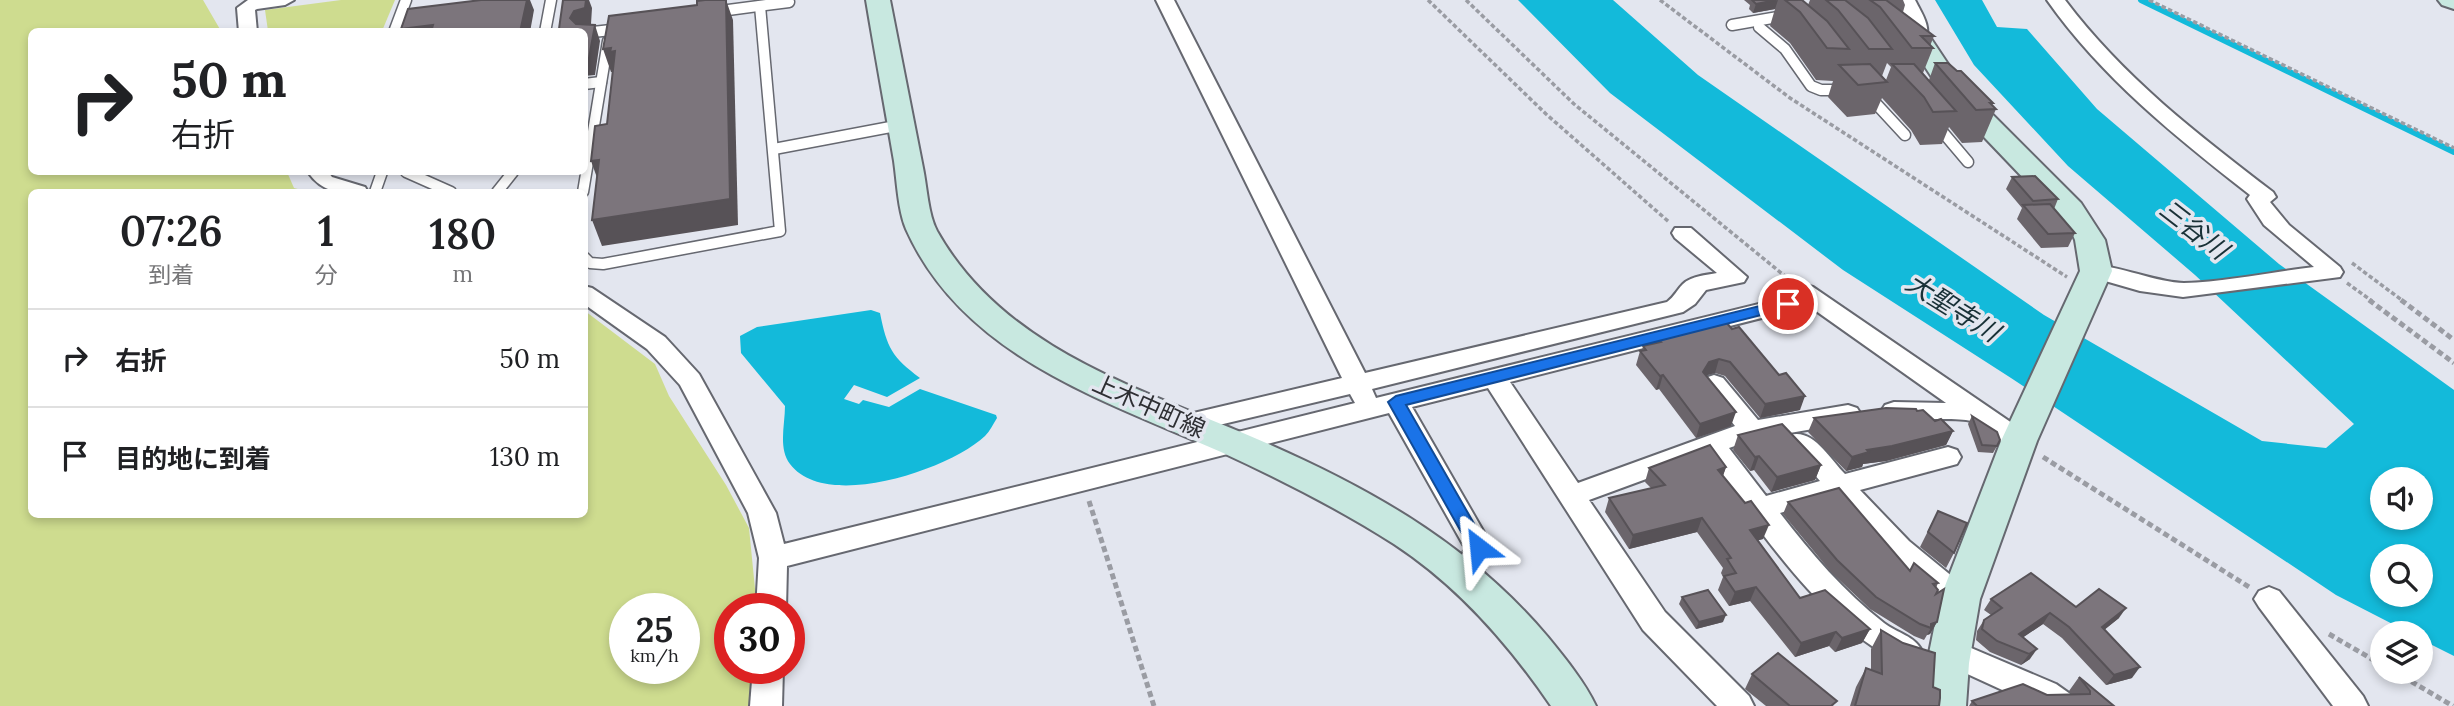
<!DOCTYPE html>
<html lang="ja">
<head>
<meta charset="utf-8">
<style>
  :root { --surface:#fff; --page:#f2f2f2; --text:#202124; --muted:#757577; --line:#e0e0e0 }
  body { margin:0; font-family:Lora,"Noto Sans JP",serif; background:var(--page); color:var(--text); height:100vh; display:flex; flex-direction:column; font-size:26px; white-space:nowrap }
  * { box-sizing:border-box; margin:0 }
  p { font-size:23px; color:var(--muted) }
  .icon { flex:none; width:38px; height:38px; fill:none; stroke:currentColor; stroke-width:2; stroke-linecap:round; stroke-linejoin:round }
  .map { position:relative; flex:1; overflow:hidden }
  .details { position:absolute; left:28px; top:189px; width:560px; height:329px; display:flex; flex-direction:column; background:var(--surface); border-radius:10px; box-shadow:0 4px 10px #0003 }
  .details>* { flex:none }
  .banner { position:absolute; left:28px; top:28px; width:560px; height:147px; border-radius:10px; box-shadow:0 4px 10px #0003; background:#fff; color:var(--text); overflow:hidden }
  .tools { position:absolute; left:2370px; top:467px; display:grid; gap:14px }
  .tools a { display:grid; place-items:center; width:63px; height:63px; border-radius:50%; background:var(--surface); box-shadow:0 4px 10px #0003; font-size:35px }
  .speed { position:absolute; left:609px; top:593px; display:flex; gap:14px; font-size:35px; font-weight:700; text-align:center }
  .speed>* { display:grid; place-content:center; width:91px; height:91px; border-radius:50%; background:var(--surface); box-shadow:0 4px 10px #0003; line-height:1 }
  .speed small { font-size:18px; font-weight:400 }
  .speed .limit { border:10px solid #d22; background:#fff; color:#111 }
  .pin { position:absolute; display:grid; place-items:center; width:60px; height:60px; color:#fff; margin:-30px; border:4px solid #fff; border-radius:50%; box-shadow:0 2px 7px #0007 }
  .me { position:absolute; width:77px; margin:-38px; rotate:331deg; stroke-linejoin:round; filter:drop-shadow(0 0 5px #0008) }
  .turn { display:flex; align-items:center; gap:24px; height:147px; padding:0 28px; font-size:32px }
  .turn .icon { width:91px; height:91px; stroke-width:2.5 }
  .turn b { display:block; font-size:49px; line-height:60px }
  .eta { display:flex; justify-content:space-evenly; align-items:center; height:119px; text-align:center }
  .eta b { font-size:42px; font-weight:600; line-height:49px }
  ul { padding:0; list-style:none }
  li { display:flex; align-items:center; gap:21px; height:98px; padding:0 28px; border-top:2px solid var(--line) }
  li div { flex:1 }
  li b { display:block; font-size:26px }
  li em { font-style:normal }
  .map>svg:first-child { display:block }
</style>
</head>
<body>
<div class="map">
<svg width="2454" height="706" viewBox="0 0 2454 706">
  <rect width="100%" height="100%" fill="#e3e6ef"/>
  <!-- green -->
  <g fill="#cedc8f" fill-rule="evenodd">
    <path d="M0,0H203L221,31L32,32V172H287L294,188L309,192H32V514H584L585,311L655,364L669,396L726,485L749,528L757,609H730V668L757,669L753,706H0ZM625,609H684V668H625Z"/>
    <polygon points="341,0 395,0 382,31 268,31 265,10"/>
  </g>
  <!-- water -->
  <g fill="#13bada" fill-rule="evenodd">
    <path d="M1518,0H1613L1698,75L2044,315L2262,441L2326,448L2354,424L2195,275L2068,166L1974,65L1935,0H1982L1997,27L2027,29L2097,109L2279,264L2454,390V656L2420,639V634L2410,633L2336,595L2011,378L1843,270L1610,93ZM2382,480H2420V518H2382ZM2382,556H2420V595H2382Z"/>
    <path d="M871,310L880,313C887,348 892,357 920,378L887,397L854,385L844,399L859,404L863,400L889,407L920,389L996,415L997,418C993,424 990,431 985,436C950,469 826,512 790,464C778,448 785,425 785,406L741,353L740,336L757,327Z"/>
  </g>
  <g fill="none" stroke-linecap="round" stroke-linejoin="round">
    <!-- stream -->
    <polyline stroke="#13bada" stroke-width="6" points="2141,0 2454,152"/>
    <!-- lane casing -->
    <g stroke="#666870" stroke-width="13">
      <g id="lane">
        <polyline points="713,12 789,2"/>
        <polyline points="1732,25 1789,15"/>
        <polyline points="1759,27 1785,49 1811,86 1821,90 1845,90"/>
        <polyline points="394,32 406,0"/>
        <polyline points="545,32 551,0"/>
        <polyline points="584,33 620,29"/>
        <polyline points="584,84 601,82"/>
        <polyline points="1868,95 1905,135"/>
        <polyline points="1935,123 1968,162"/>
        <polyline points="774,149 901,125"/>
        <polyline points="406,172 451,192"/>
        <polyline points="375,192 382,172"/>
        <polyline points="497,192 513,172"/>
        <polyline points="583,192 608,41"/>
        <polyline points="584,257 590,263 603,264 780,231 760,6"/>
      </g>
    </g>
    <!-- street casing -->
    <g stroke="#666870" stroke-width="4">
      <g id="street">
        <polygon points="248,0 294,0 285,5 257,9 255,10 257,32 239,32 237,8"/>
        <path d="M1156,0H1174L1365,373L1667,302C1675,296 1676,291 1683,284C1691,276 1707,275 1717,273L1675,238L1672,233L1675,228H1691L1747,277L1744,282L1706,290L1695,304L1683,312L1372,389L1376,398L1795,295L1793,292L1797,287L1805,285L1813,287L2028,434L2032,441L2028,448C2003,455 1993,427 1971,421C1957,417 1911,420 1894,420L1885,417L1881,411L1885,405L1894,402L1946,403L1809,306L1510,382L1578,483L1735,426L1701,384L1705,378L1714,375L1723,378L1758,420L1848,405L1857,408L1861,414L1857,420L1848,423L1755,439L1729,448L1766,496L1820,481L1786,442L1790,435C1813,428 1830,459 1845,474L1948,447L1957,450L1961,457L1957,464L1860,490L1909,541L1970,591L1975,599L1970,607L1960,611L1950,607L1889,557L1834,497L1780,513C1811,553 1844,592 1884,623C1897,633 1915,636 1922,651L1918,660L1907,664C1828,636 1755,523 1706,457L1589,500L1665,612L1749,696L1754,706H1717L1643,630L1488,388L1412,407L1493,548L1477,588L1467,592L1457,588L1452,580L1465,548L1389,413L787,566L786,609H756L759,558L748,513L680,385L647,349L584,304V286L592,288L665,337L699,374L776,513L784,544L1355,403L1350,394L1185,433L1176,430L1172,424L1176,418L1185,415L1342,378Z"/>
        <path d="M1897,0H1915C1922,14 1932,27 1925,43H1913L1909,23Z"/>
        <path d="M2047,0H2065C2123,77 2197,134 2273,192L2276,197L2270,202L2289,225L2340,267L2343,272L2340,277L2183,297L2140,291L2088,276L2085,271L2088,266C2106,261 2157,283 2184,283C2225,282 2272,272 2314,267L2264,225L2247,199L2250,195C2176,137 2102,78 2047,0Z"/>
        <path d="M308,172H328L332,177L365,187L368,192C343,194 323,194 308,172Z"/>
        <polygon points="2269,587 2279,591 2363,696 2368,706 2333,706 2259,607 2254,599 2259,591"/>
        <polygon points="1950,639 2056,684 2073,696 2078,706 2037,706 1939,661 1935,652 1939,643"/>
        <polygon points="753,668 783,668 782,706 750,706"/>
      </g>
    </g>
    <!-- secondary casing -->
    <g stroke="#666870" stroke-width="4">
      <g id="secondary">
        <path d="M866,0H890C901,56 912,112 923,168C927,187 928,214 937,231C1001,345 1129,385 1243,433C1359,482 1465,539 1547,636C1565,658 1584,681 1596,706H1551C1508,643 1458,586 1394,544C1339,509 1280,479 1221,452C1104,400 963,357 906,229C898,210 897,182 894,161C885,108 875,54 866,0Z"/>
        <polygon points="2438,0 2454,0 2454,9 2442,5"/>
        <polygon points="1919,32 1928,34 1960,82 2081,203 2105,240 2112,271 2037,441 1980,599 1969,663 1966,706 1924,706 1927,663 1940,599 2001,441 2080,271 2075,240 2069,226 1942,93 1907,39 1910,34"/>
      </g>
    </g>
    <!-- path-far1 -->
    <g stroke="#9a9ca3" stroke-width="3.5" stroke-dasharray="4.5 2.5" stroke-linecap="butt">
      <polyline points="1428,0 1546,114 1669,222"/>
      <polyline points="1466,0 1574,104 1791,281"/>
      <polyline points="1660,0 1790,98 2067,277"/>
      <polyline points="2149,0 2454,148"/>
      <polyline points="2352,263 2403,301"/>
      <polyline points="2347,283 2372,301"/>
    </g>
    <!-- path -->
    <g stroke="#9a9ca3" stroke-width="5" stroke-dasharray="6 3.5" stroke-linecap="butt">
      <polyline points="2369,300 2454,363"/>
      <polyline points="2401,300 2454,340"/>
      <polyline points="2043,457 2249,587"/>
      <polyline points="1089,501 1154,706"/>
      <polyline points="2329,634 2382,665"/>
      <polyline points="2395,672 2453,706"/>
    </g>
    <!-- lane -->
    <use href="#lane" stroke="#fff" stroke-width="10"/>
    <!-- street -->
    <use href="#street" fill="#fff" fill-rule="evenodd"/>
    <!-- secondary -->
    <use href="#secondary" fill="#c8e8e0" fill-rule="evenodd"/>
  </g>
  <!-- wall -->
  <g fill="#6b656b" fill-rule="evenodd">
    <path d="M1744,0H1802L1808,5L1810,0H1903L1905,5L1903,12L1934,36L1930,46L1933,48L1923,73L1929,80L1935,63L1957,71L1993,103L1992,105L1996,109L1982,142L1962,143L1949,127L1942,144L1920,145L1911,130L1882,98L1875,114L1847,117L1828,97L1833,81L1816,80L1790,43L1770,26L1775,9L1753,13L1749,9L1750,5ZM1887,63L1891,67L1886,80L1882,76Z"/>
    <polygon points="2012,177 2058,199 2054,209 2075,233 2068,247 2041,248 2017,219 2022,208 2006,189"/>
    <polygon points="1725,321 1800,410 1760,418 1725,376 1715,373 1706,375 1731,426 1696,438 1659,389 1656,390 1636,365 1640,351 1642,351 1643,346 1653,344 1655,336"/>
    <polygon points="1917,411 1953,431 1946,445 1886,461 1863,464 1862,467 1846,471 1808,432 1814,418"/>
    <polygon points="1972,416 1997,446 1993,453 1978,452 1968,424"/>
    <polygon points="1738,435 1821,465 1815,480 1771,492 1754,470 1750,471 1733,450"/>
    <polygon points="1726,467 1723,476 1763,539 1758,540 1800,598 1870,629 1862,643 1835,652 1829,646 1795,657 1750,601 1729,606 1718,590 1723,577 1721,573 1723,568 1697,532 1629,549 1605,512 1609,498 1651,488 1645,482 1649,468"/>
    <polygon points="1788,502 1910,571 1938,583 1936,588 1937,622 1930,634 1927,635 1924,640 1914,636 1870,609 1831,572 1783,514"/>
    <polygon points="1938,511 1954,553 1946,568 1920,547"/>
    <polygon points="1682,597 1723,622 1696,629 1679,604"/>
    <polygon points="1991,599 2076,607 2119,618 2104,630 2132,678 2106,685 2062,638 2043,624 2023,637 2030,659 2021,665 1990,652 1976,640 1977,631 1984,620 1991,615 1984,610"/>
    <polygon points="1881,630 1933,687 1939,706 1850,706 1856,687 1866,668 1871,670 1871,649"/>
    <polygon points="1752,674 1834,706 1766,706 1745,689"/>
    <polygon points="2079,677 2114,706 1969,706 1972,701 2047,695 2072,695 2069,691"/>
  </g>
  <!-- shaded-wall -->
  <g fill="#575257">
    <polygon points="527,0 530,0 534,10 530,32 520,32"/>
    <polygon points="586,0 589,0 592,8 591,24 580,27 577,32 570,18 574,11"/>
    <polygon points="726,0 733,20 738,225 602,246 592,220"/>
    <polygon points="1778,0 1775,9 1753,13 1756,4"/>
    <polygon points="433,25 435,32 402,32 401,29"/>
    <polygon points="595,25 600,41 595,75 584,76 584,59"/>
    <polygon points="611,48 615,51 617,72 611,72 603,49"/>
    <polygon points="599,160 600,186 591,161"/>
    <polygon points="1719,359 1715,373 1704,376 1703,372 1709,362"/>
    <polygon points="1663,375 1659,389 1656,390 1660,376"/>
    <polygon points="1805,396 1800,410 1760,418 1765,404"/>
    <polygon points="1736,412 1731,426 1696,438 1700,424"/>
    <polygon points="1953,431 1946,445 1886,461 1863,464 1862,467 1846,471 1852,457 1867,450"/>
    <polygon points="1759,456 1754,470 1750,471 1755,457"/>
    <polygon points="1821,465 1815,480 1771,492 1777,477"/>
    <polygon points="1726,467 1721,481 1718,470"/>
    <polygon points="1702,518 1697,532 1629,549 1633,535"/>
    <polygon points="1769,525 1763,539 1745,544 1750,530"/>
    <polygon points="1756,587 1750,601 1729,606 1735,592"/>
    <polygon points="2126,608 2119,618 2094,638 2102,627"/>
    <polygon points="2050,613 2043,624 2012,645 2019,634"/>
    <polygon points="1726,615 1723,622 1696,629 1699,622"/>
    <polygon points="1937,622 1930,634 1927,635 1931,628 1931,624"/>
    <polygon points="1870,629 1862,643 1835,652 1842,638"/>
    <polygon points="1836,632 1829,646 1795,657 1801,643"/>
    <polygon points="2037,649 2030,659 2021,665 2029,654"/>
    <polygon points="2140,667 2132,678 2106,685 2114,675"/>
  </g>
  <!-- building -->
  <g fill="#7c757c" stroke="#575257" stroke-width="2">
    <polygon points="481,0 527,0 520,32 431,32 433,25 401,29 408,9"/>
    <polygon points="563,0 586,0 585,8 574,11 570,18 576,24 595,25 589,58 584,59 584,32 541,32 559,29"/>
    <polygon points="705,0 726,0 730,199 592,220 599,160 591,161 595,126 607,124 615,51 610,52 611,48 603,49 609,16 697,5 697,1"/>
    <polygon points="1752,0 1776,0 1756,4"/>
    <polygon points="1785,0 1802,0 1827,21 1849,49 1827,48 1800,12"/>
    <polygon points="1826,0 1845,0 1868,18 1892,49 1869,49 1838,10"/>
    <polygon points="1870,0 1886,0 1934,36 1921,36 1933,48 1912,48 1880,7"/>
    <polygon points="1935,63 1948,63 1957,71 1961,71 1993,103 1990,103 1996,109 1976,110"/>
    <polygon points="1870,64 1887,82 1858,85 1839,65"/>
    <polygon points="1892,64 1914,64 1956,111 1933,112 1924,97"/>
    <polygon points="2035,176 2058,199 2033,201 2012,177"/>
    <polygon points="2050,204 2075,233 2048,234 2023,205"/>
    <polygon points="1725,321 1732,329 1739,327 1779,375 1786,373 1805,396 1765,404 1730,362 1719,359 1709,362 1703,372 1736,412 1700,424 1663,375 1660,376 1640,351 1646,350 1643,346 1661,342 1655,336"/>
    <polygon points="1886,408 1916,409 1917,411 1923,410 1935,421 1941,419 1953,431 1892,446 1867,450 1869,452 1852,457 1814,418"/>
    <polygon points="1972,416 1997,432 2000,440 1997,446 1982,445"/>
    <polygon points="1782,424 1821,465 1777,477 1759,456 1755,457 1738,435"/>
    <polygon points="1710,445 1726,467 1718,470 1745,503 1751,501 1769,525 1750,530 1800,598 1825,590 1870,629 1842,638 1836,632 1801,643 1756,587 1735,592 1724,576 1736,573 1727,559 1731,558 1702,518 1633,535 1609,498 1665,485 1649,468"/>
    <polygon points="1839,488 1910,571 1914,563 1938,583 1933,584 1938,590 1936,594 1944,589 1937,622 1931,624 1931,628 1920,624 1876,597 1837,560 1788,502"/>
    <polygon points="1938,511 1967,523 1954,553 1928,532"/>
    <polygon points="2031,573 2076,607 2099,589 2126,608 2102,627 2140,667 2114,675 2069,627 2050,613 2019,634 2037,649 2029,654 1997,641 1982,629 1984,620 2002,608 1991,599"/>
    <polygon points="1708,590 1726,615 1699,622 1682,597"/>
    <polygon points="1881,630 1903,643 1935,653 1933,687 1940,690 1940,698 1939,706 1855,706 1866,668 1882,674"/>
    <polygon points="1778,653 1837,701 1831,706 1790,706 1752,674"/>
    <polygon points="2079,677 2114,706 1977,706 1972,701 2023,684 2047,695 2090,694 2090,691"/>
  </g>
  <!-- route -->
  <polygon fill="#1a73e8" stroke="#114b97" stroke-width="2" points="1788,299 1795,304 1793,307 1406,405 1488,548 1486,553 1479,555 1473,553 1388,402 1396,396"/>
  <g text-anchor="middle" dominant-baseline="central" stroke-width="7" stroke-linejoin="round" paint-order="stroke">
    <!-- street labels -->
    <g font-size="24" fill="#2e2f33" stroke="#e3e6ef">
      <text transform="translate(1149 406) rotate(24)">上木中町線</text>
    </g>
    <!-- water labels -->
    <g font-size="26" font-style="italic" fill="#193137" stroke="#e3e6ef">
      <text transform="translate(2194 229) rotate(38)">三谷川</text>
      <text transform="translate(1953 307) rotate(32)">大聖寺川</text>
    </g>
  </g>
</svg>
<div class="tools">
<a><svg class="icon" aria-label="sound" viewBox="0 0 24 24"><path d="M4 9h4l5-4v14l-5-4H4zM17 9q2 3 0 6"/></svg></a>
<a><svg class="icon" aria-label="search" viewBox="0 0 24 24"><circle cx="10" cy="10" r="6"/><path d="M15 15l6 6"/></svg></a>
<a><svg class="icon" aria-label="layers" viewBox="0 0 24 24"><path d="M12 4l9 5-9 5-9-5zM3 14l9 5 9-5"/></svg></a>
</div>
<div class="speed"><div>25<small>km/h</small></div><div class="limit">30</div></div>
<div class="pin" style="left:1788px;top:304px;background:#d93025"><svg class="icon" aria-label="arrive" viewBox="0 0 24 24"><path d="M6 21V4h12l-3 4 3 4H6"/></svg></div>
<svg class="me" style="left:1479px;top:548px" viewBox="-20 -20 40 40"><path d="M0-17L14 15 0 8-14 15z" fill="#1a73e8" stroke="#fff" stroke-width="4"/></svg>
<div class="banner">
<div class="turn"><svg class="icon" aria-label="right" viewBox="0 0 24 24"><path d="M7 20v-9h11M14 6l5 5-5 5"/></svg><div><b>50 m</b>右折</div></div>
</div>
<section class="details">
<div class="eta">
<div><b>07:26</b><p>到着</p></div>
<div><b>1</b><p>分</p></div>
<div><b>180</b><p>m</p></div>
</div>
<ul>
<li><svg class="icon" aria-label="right" viewBox="0 0 24 24"><path d="M7 20v-9h11M14 6l5 5-5 5"/></svg><div><b>右折</b></div><em>50 m</em></li>
<li><svg class="icon" aria-label="arrive" viewBox="0 0 24 24"><path d="M6 21V4h12l-3 4 3 4H6"/></svg><div><b>目的地に到着</b></div><em>130 m</em></li>
</ul>
</section>
</div>
</body>
</html>
